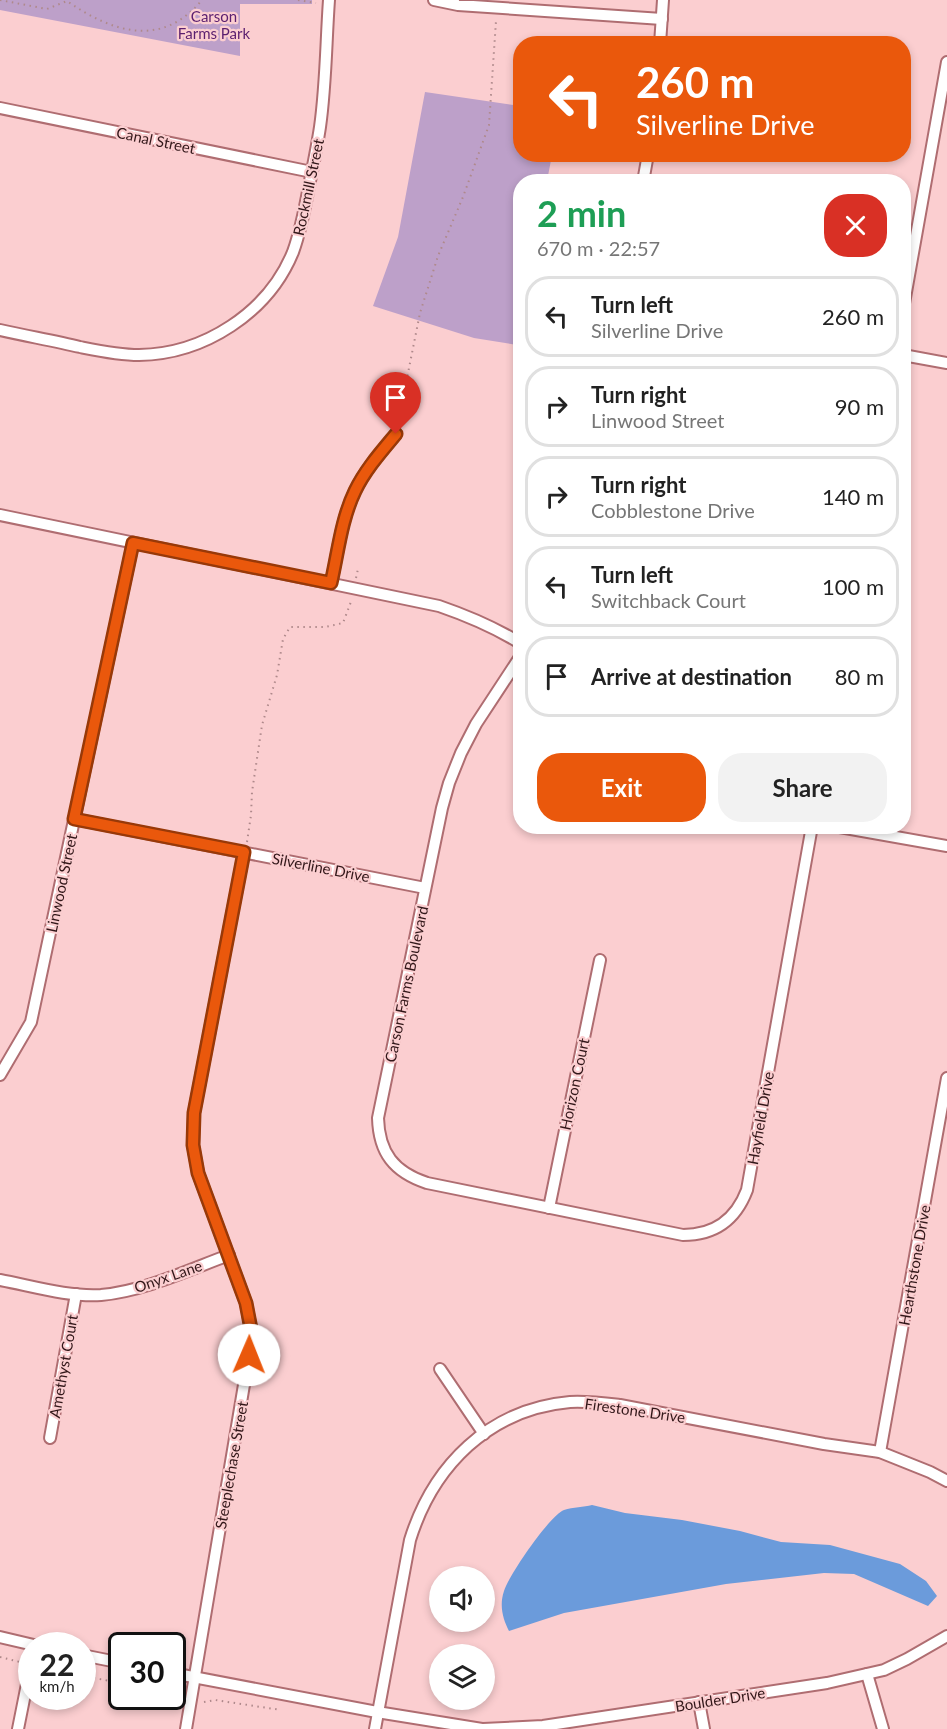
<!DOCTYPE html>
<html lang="en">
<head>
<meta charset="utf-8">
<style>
  :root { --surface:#fff; --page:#f2f2f2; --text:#222; --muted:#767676; --line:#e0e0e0; --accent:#ea580c }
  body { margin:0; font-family:Lato,sans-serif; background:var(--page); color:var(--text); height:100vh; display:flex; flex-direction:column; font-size:22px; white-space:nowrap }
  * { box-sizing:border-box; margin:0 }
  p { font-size:20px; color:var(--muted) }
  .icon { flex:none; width:33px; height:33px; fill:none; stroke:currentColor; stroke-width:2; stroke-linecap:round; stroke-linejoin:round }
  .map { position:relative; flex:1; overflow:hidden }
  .side { position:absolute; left:513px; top:174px; width:398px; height:660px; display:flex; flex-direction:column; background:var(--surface); border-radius:24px; box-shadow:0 3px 9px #0003 }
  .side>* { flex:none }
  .guide { position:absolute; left:513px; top:36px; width:398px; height:126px; border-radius:24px; box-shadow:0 3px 9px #0003; background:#ea580c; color:#fff; overflow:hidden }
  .buttons { position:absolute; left:429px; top:1566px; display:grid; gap:12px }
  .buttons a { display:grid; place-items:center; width:66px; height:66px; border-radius:50%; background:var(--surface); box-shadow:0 3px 9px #0003; font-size:30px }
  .speed { position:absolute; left:18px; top:1632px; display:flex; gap:12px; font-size:30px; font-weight:700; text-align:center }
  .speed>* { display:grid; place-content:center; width:78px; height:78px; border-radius:50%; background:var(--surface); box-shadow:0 3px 9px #0003; line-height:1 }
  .speed small { font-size:15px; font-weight:400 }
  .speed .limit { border:3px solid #111; border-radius:9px; background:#fff; color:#111 }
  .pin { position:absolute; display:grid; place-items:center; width:51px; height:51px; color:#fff; margin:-62px -26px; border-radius:50% 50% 50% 0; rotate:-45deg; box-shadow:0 0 6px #0007 }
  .pin .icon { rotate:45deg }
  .me { position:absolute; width:66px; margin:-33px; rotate:1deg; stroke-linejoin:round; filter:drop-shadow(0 0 4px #0008) }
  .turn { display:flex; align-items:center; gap:21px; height:126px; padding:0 24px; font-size:27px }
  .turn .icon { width:78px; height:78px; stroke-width:2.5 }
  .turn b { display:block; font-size:42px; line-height:51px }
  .round { display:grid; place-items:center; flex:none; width:63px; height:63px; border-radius:24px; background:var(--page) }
  .headline { display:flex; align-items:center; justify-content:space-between; height:102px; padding:0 24px }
  h1 { font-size:36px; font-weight:700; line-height:45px; color:#1e9e55 }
  .button { display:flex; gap:12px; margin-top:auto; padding:12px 24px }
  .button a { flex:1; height:69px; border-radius:24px; background:var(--accent); color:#fff; font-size:24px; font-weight:700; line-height:69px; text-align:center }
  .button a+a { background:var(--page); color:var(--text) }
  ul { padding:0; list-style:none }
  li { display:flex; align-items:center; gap:18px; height:81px; margin:0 12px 9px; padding:0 12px; border:3px solid var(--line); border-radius:24px }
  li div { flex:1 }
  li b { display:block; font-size:22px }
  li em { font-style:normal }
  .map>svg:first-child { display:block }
</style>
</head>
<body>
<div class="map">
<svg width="947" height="1729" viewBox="0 0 947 1729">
  <rect width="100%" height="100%" fill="#fbced0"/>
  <!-- green -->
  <g fill="#bda0c9">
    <polygon points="0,0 312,0 312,4 240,4 240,56 0,10"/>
    <polygon points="425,92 520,106 520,154 552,155 547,181 520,182 520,324 517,345 474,338 373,306 398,237"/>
  </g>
  <!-- water -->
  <path fill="#6b9bdb" d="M592,1505L625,1513L682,1520L740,1531L781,1542L830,1545L900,1564L926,1581L937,1596L928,1606L854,1574L824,1573L726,1584L564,1613L509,1631C503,1619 499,1606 504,1591C509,1575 550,1515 564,1510C573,1507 584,1507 592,1505Z"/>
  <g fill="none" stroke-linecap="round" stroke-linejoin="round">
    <!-- minor casing -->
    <g stroke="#af6d71" stroke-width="14">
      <g id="minor">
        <polyline points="434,0 458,5 662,19"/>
        <polyline points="660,44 663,0"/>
        <polyline points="0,108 312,172"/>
        <polyline points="643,182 648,154"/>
        <polyline points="903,309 947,62"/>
        <path d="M0,330C27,336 54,341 80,347C100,351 119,355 139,355C204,354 268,313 293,252C301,230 305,208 309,186C313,166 317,147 320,127C326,85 326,42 329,0"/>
        <polyline points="903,355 947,363"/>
        <path d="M0,515L439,606C468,616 494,627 520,643"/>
        <path d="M331,583C338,553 341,520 355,491C365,470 381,452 396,434"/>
        <path d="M520,657L476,724L461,753L449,783L442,808L378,1118C379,1153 394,1172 427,1183L683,1235C715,1235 736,1219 747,1190L812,826"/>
        <polyline points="74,819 425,888"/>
        <polyline points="834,826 947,846"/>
        <polyline points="0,1075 31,1022 133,543"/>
        <polyline points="549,1208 600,960"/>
        <path d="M0,1280C32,1286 68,1297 101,1295C145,1291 188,1270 229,1255"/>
        <polyline points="440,1369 484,1434"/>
        <polyline points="50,1438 76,1294"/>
        <polyline points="880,1452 947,1078"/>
        <polyline points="0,1637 38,1646"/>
        <polyline points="82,1655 122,1663"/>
        <polyline points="172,1673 377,1712 482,1729"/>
        <polyline points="867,1674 883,1729"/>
        <polyline points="699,1702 704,1729"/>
        <polyline points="18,1729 32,1659"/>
        <polyline points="186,1729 249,1355 251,1329 246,1303 198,1173 193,1145 194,1113 244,852"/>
        <path d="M375,1729L410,1540C433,1466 489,1409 570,1402C587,1401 603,1403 620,1405L824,1444L880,1452L930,1472L947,1481"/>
        <polyline points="483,1729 543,1726 827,1683 884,1670 907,1659 947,1636"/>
      </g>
    </g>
    <!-- path -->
    <g stroke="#af898b" stroke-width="2" stroke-dasharray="1.5 4.5" stroke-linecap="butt">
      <path d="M0,0L47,9L67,1C112,32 161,49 202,0"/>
      <polyline points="298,0 316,3"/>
      <polyline points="398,423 420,313 438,256 463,197 489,125 496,21"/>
      <polyline points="356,578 358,569"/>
      <polyline points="247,842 251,815 252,792 262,725 277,675 283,639 290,627 325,627 343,623 352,599"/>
      <polyline points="0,1657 20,1662"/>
      <polyline points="82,1676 122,1683"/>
      <polyline points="172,1694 181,1698"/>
      <polyline points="204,1702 215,1700 281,1710"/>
    </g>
    <!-- minor -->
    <use href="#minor" stroke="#fff" stroke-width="10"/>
  </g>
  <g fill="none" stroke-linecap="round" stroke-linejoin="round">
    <!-- route casing -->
    <g stroke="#983908" stroke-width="15">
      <path id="route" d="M249,1355L251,1329L246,1303L198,1173L193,1145L194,1113L244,852L74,819L133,543L331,583C338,553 341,520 355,491C365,470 381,452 396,434"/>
    </g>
    <!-- route -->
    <use href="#route" stroke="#ea580c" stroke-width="10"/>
  </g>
  <g text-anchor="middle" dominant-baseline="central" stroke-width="4.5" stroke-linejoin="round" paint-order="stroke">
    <!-- park labels -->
    <g font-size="15" fill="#5b1f6f" stroke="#fbced0">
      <text x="214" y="16">Carson<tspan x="214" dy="17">Farms Park</tspan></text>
    </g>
    <!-- street labels -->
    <g font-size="15" fill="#321719" stroke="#fbced0">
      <text transform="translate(156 140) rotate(12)">Canal Street</text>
      <text transform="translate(308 187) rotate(-78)">Rockmill Street</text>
      <text transform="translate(321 867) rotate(11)">Silverline Drive</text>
      <text transform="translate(61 883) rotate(-78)">Linwood Street</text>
      <text transform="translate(406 984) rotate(-78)">Carson Farms Boulevard</text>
      <text transform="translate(574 1084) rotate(-78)">Horizon Court</text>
      <text transform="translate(760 1118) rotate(-80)">Hayfield Drive</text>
      <text transform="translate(914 1265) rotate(-80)">Hearthstone Drive</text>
      <text transform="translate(168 1276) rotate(-19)">Onyx Lane</text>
      <text transform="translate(63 1366) rotate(-80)">Amethyst Court</text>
      <text transform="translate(635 1410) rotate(8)">Firestone Drive</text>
      <text transform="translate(231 1465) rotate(-80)">Steeplechase Street</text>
      <text transform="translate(720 1699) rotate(-9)">Boulder Drive</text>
    </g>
  </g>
</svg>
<div class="buttons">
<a><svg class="icon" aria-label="sound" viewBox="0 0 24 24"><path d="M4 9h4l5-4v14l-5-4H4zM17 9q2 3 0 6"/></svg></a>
<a><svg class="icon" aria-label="layers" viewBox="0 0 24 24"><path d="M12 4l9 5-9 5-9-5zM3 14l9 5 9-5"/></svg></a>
</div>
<div class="speed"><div>22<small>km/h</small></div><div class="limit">30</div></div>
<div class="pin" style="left:396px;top:434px;background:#d93025"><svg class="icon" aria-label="arrive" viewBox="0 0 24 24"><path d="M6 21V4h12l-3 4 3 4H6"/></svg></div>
<svg class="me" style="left:249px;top:1355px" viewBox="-20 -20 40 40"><circle r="19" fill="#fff"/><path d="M0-13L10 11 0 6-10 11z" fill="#ea580c"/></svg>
<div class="guide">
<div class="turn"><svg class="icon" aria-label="left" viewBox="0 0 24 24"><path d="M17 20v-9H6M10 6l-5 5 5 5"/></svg><div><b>260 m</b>Silverline Drive</div></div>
</div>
<section class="side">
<div class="headline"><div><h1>2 min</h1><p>670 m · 22:57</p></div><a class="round" style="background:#d93025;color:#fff"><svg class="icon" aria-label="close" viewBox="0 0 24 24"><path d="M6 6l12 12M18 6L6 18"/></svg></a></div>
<ul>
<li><svg class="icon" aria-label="left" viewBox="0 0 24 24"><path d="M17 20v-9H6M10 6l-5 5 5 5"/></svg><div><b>Turn left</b><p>Silverline Drive</p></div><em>260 m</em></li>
<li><svg class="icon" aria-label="right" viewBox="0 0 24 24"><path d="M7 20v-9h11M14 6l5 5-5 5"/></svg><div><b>Turn right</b><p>Linwood Street</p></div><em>90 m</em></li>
<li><svg class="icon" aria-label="right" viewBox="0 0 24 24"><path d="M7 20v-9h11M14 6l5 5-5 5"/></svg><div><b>Turn right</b><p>Cobblestone Drive</p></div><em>140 m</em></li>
<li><svg class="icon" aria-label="left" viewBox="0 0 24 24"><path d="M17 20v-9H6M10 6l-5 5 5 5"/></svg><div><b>Turn left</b><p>Switchback Court</p></div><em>100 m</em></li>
<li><svg class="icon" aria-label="arrive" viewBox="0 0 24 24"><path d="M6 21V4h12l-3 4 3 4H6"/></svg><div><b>Arrive at destination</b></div><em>80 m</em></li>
</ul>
<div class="button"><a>Exit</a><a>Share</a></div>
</section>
</div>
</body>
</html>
